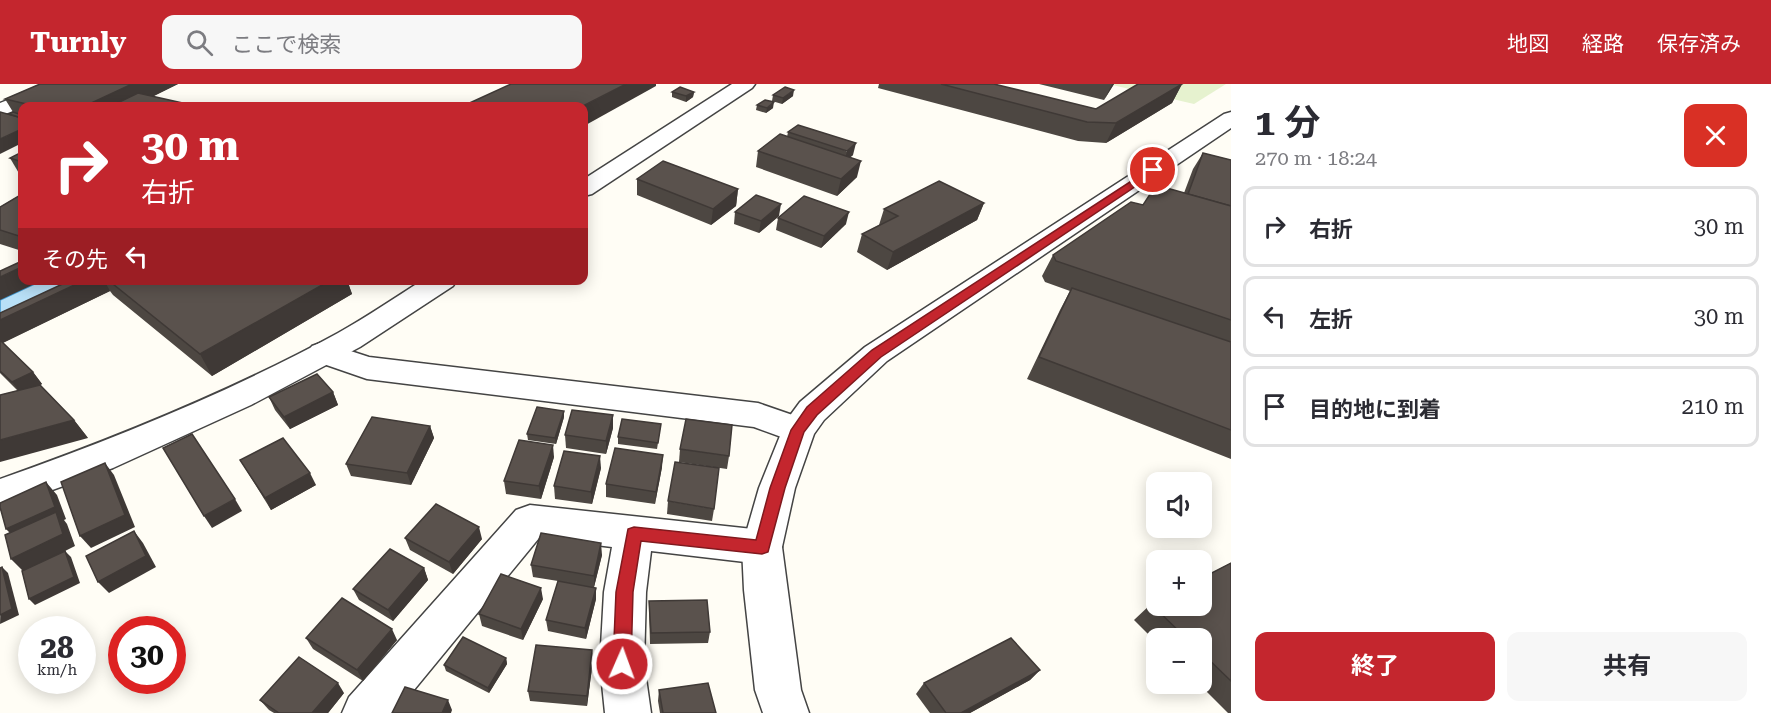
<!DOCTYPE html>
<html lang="ja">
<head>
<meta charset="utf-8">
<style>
  :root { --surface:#fff; --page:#f7f7f7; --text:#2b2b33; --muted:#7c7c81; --line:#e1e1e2; --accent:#c4262e }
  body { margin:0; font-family:"Roboto Serif","Noto Sans JP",serif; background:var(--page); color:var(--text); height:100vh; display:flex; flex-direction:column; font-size:22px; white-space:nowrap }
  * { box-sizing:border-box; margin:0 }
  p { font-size:20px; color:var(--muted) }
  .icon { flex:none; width:33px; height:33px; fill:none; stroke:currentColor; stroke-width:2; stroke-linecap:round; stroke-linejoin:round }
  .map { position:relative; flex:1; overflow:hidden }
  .sheet { display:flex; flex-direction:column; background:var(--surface); width:540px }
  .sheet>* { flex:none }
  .guide { position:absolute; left:18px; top:18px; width:570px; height:183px; border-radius:12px; box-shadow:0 3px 15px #0003; background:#c4262e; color:#fff; overflow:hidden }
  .fabs { position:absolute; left:1146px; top:388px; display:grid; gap:12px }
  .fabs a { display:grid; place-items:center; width:66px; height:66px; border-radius:12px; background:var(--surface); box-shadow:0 3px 15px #0003; font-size:30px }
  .speed { position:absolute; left:18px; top:532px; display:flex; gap:12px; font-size:30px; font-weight:700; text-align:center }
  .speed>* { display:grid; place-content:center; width:78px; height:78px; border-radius:50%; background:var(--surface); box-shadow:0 3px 15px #0003; line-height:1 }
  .speed small { font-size:15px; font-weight:400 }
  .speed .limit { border:9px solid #d22; background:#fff; color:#111 }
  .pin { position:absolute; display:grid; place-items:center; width:51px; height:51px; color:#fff; margin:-26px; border:3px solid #fff; border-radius:50%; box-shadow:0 2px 6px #0007 }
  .me { position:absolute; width:66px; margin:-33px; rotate:2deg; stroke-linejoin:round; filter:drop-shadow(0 0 4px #0008) }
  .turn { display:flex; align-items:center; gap:21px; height:126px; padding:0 24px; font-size:27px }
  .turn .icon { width:78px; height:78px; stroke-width:2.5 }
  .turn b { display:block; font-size:42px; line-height:51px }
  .then { display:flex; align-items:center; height:57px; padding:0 24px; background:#0003; gap:12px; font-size:22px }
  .round { display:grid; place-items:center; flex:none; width:63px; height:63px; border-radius:12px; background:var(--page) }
  .overview { display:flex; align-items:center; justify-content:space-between; height:102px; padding:0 24px }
  h1 { font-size:36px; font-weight:700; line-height:45px }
  .primary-button { display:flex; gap:12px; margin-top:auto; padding:12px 24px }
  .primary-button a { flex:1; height:69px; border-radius:12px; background:var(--accent); color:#fff; font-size:24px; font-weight:700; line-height:69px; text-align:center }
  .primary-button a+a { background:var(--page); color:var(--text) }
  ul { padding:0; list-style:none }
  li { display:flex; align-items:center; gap:18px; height:81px; margin:0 12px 9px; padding:0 12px; border:3px solid var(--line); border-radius:12px }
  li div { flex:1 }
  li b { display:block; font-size:22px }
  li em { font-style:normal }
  header { display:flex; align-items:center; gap:36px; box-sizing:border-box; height:84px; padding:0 30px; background:var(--accent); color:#fff }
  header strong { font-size:28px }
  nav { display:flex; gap:33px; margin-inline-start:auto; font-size:21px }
  .search { width:420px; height:54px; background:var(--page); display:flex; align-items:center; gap:15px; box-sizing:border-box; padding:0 21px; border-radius:12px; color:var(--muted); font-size:22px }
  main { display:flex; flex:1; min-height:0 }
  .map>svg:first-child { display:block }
</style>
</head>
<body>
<header>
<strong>Turnly</strong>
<div class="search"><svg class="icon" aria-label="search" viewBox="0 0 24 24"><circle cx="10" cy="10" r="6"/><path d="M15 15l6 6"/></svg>ここで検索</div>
<nav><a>地図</a><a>経路</a><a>保存済み</a></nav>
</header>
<main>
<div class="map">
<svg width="1231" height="629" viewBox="0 0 1231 629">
  <rect width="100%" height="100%" fill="#fffdf5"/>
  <!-- pitch -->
  <polygon fill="#e6f2cf" points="1108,0 1226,0 1194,20"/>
  <!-- water -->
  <polygon fill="#b9e0f7" stroke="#3f96cf" stroke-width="1.5" points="43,196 67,197 85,212 0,253 0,216"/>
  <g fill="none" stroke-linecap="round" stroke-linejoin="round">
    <!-- minor casing -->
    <g stroke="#444" stroke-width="3">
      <g id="minor">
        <polygon points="323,258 369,273 758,319 810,337 815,346 810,355 798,359 754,343 367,295 312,276 307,269 312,262"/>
        <polygon points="530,421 762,446 776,451 782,463 776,475 762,480 651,467 646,508 644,580 651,629 605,629 600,580 604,508 612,463 539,454 395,629 342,629 349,613 516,426"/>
      </g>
    </g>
    <!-- tertiary casing -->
    <g stroke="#444" stroke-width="3">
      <g id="tertiary">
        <polygon points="48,0 76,0 73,4 0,32 0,19"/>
        <polygon points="732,0 755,0 752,4 592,110 584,112 584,95"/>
        <polygon points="1231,28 1231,44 887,277 824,336 814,350 795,404 782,463 801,606 809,629 763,629 755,606 744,506 742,463 759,404 786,337 800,318 865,263 1224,30"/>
        <path d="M423,196H457L453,202L360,263L251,321L113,384L0,425V395C116,354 230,308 338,249C367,233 394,214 423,196Z"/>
      </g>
    </g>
    <!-- minor -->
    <use href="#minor" fill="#fff" fill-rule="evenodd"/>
    <!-- tertiary -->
    <use href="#tertiary" fill="#fff" fill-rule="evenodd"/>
  </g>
  <!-- wall -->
  <g fill="#4d4742">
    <polygon points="40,0 178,0 152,13 196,22 22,22 22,59 9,30 13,28 5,15"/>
    <polygon points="879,0 994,0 1096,25 1182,0 1172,19 1106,59 1078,57 878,4"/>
    <polygon points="1039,0 1114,0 1104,16"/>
    <polygon points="672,8 694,8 693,13 686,18 672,13"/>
    <polygon points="773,11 793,12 782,20 772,17"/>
    <polygon points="757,21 773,24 766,29 756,26"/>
    <polygon points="798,41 853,71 850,73 857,93 837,112 756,83 758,67 787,53 788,48"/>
    <polygon points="22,68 22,91 20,91 10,74"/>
    <polygon points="1203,69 1231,76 1231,375 1027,295 1060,226 1070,207 1045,198 1042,192 1053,171 1143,121 1184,109 1193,85"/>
    <polygon points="637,95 738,105 736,122 711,141 637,111"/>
    <polygon points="22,110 22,167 0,160 0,123"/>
    <polygon points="984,119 977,136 887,186 857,168 862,150 879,141 884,125"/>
    <polygon points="735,128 779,132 759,149 734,140"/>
    <polygon points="778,134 846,140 821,164 776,146"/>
    <polygon points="67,196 347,196 352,210 212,292 113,211 110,207 3,259 33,288 42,300 40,301 74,336 88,354 18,307 0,289 0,229 68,198"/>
    <polygon points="333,308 338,321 290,345 275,326 269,313"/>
    <polygon points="564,333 556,360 528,356 527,350"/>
    <polygon points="661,340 657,365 618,360 618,353"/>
    <polygon points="430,342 434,354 411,401 351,392 346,380"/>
    <polygon points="613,344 606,370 566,364 565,351"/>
    <polygon points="680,365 729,372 727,385 679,378"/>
    <polygon points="554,373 541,415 506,410 504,397"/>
    <polygon points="240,376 316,401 271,426"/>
    <polygon points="662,383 655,420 606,413 606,400"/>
    <polygon points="601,384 592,420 555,415 554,402"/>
    <polygon points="668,417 714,425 712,437 667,430"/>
    <polygon points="405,454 482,455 453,490 410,466"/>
    <polygon points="602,471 594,503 596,504 596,515 586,555 548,547 546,536 558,497 533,493 531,481"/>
    <polygon points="1231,479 1231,629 1228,629 1199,600 1202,600 1202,555 1156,555 1156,558 1134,536 1151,520"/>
    <polygon points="424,484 428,496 393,537 359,516 353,505"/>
    <polygon points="543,515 523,556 482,542 479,530"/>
    <polygon points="649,517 710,548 708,559 650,560 649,528"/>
    <polygon points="306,554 397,556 363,597 313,565"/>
    <polygon points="506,574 507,580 489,609 446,587 444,581"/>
    <polygon points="593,576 587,622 530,617 528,607"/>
    <polygon points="1040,586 1030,596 970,629 930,629 916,610 924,599"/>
    <polygon points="659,606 716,629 660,629 658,617"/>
    <polygon points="344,609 328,629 274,629 269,626 260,616"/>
  </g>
  <!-- shaded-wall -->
  <g fill="#3f3936">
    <polygon points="132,0 178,0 133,22 85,22"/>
    <polygon points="626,0 656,0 656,2 584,42 583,22"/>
    <polygon points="1112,0 1114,0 1104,16"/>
    <polygon points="1182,0 1172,19 1106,59 1116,39"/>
    <polygon points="794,6 793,12 782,20 783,14"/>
    <polygon points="694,8 693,13 686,18 686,12"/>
    <polygon points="774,18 773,24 766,29 767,24"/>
    <polygon points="22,45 22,59 0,70 0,55"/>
    <polygon points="856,59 853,71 844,79 847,67"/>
    <polygon points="861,77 857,93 837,112 841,95"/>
    <polygon points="738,105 736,122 711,141 713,125"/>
    <polygon points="984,119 977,136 887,186 893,168"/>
    <polygon points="781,120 779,132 759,149 761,137"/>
    <polygon points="849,128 846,140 821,164 824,152"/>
    <polygon points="22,183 22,196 43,196 0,216 0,193"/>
    <polygon points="85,196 104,196 110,207 0,260 0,236"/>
    <polygon points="331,196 347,196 352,210 212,292 200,270"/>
    <polygon points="33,288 42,300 22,311 12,298"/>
    <polygon points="333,308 338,321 290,345 284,333"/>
    <polygon points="564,327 564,333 556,360 555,354"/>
    <polygon points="613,331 613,344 606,370 606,357"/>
    <polygon points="74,336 88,354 0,378 0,356"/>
    <polygon points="430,342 434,354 411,401 407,389"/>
    <polygon points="553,361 554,373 541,415 539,402"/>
    <polygon points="663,371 662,383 655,420 656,408"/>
    <polygon points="600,372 601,384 592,420 591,408"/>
    <polygon points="105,379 114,391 135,443 91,464 80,452"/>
    <polygon points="310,389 316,401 271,426 265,414"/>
    <polygon points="46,398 57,411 66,435 64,436 67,440 75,462 65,467 71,473 80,499 35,521 29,515 23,487 11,475 18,457 6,445"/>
    <polygon points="235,415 242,427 212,444 204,432"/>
    <polygon points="479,443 482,455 453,490 449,478"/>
    <polygon points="134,447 143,459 156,483 109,509 98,498"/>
    <polygon points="601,459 602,471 594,503 594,492"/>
    <polygon points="2,483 8,489 19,531 0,540"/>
    <polygon points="424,484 428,496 393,537 388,526"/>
    <polygon points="541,504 543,515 523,556 521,545"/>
    <polygon points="596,504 596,515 586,555 585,544"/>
    <polygon points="392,545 397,556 363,597 357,586"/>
    <polygon points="592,566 593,576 587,622 587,612"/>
    <polygon points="506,574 507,580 489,609 488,604"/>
    <polygon points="1040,586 1030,596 970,629 961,629"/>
    <polygon points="338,599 344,609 328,629 312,629"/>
    <polygon points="448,616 452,626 451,629 442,629"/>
  </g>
  <!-- building -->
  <g fill="#5a524d" stroke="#3f3936" stroke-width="1.5">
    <polygon points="40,0 132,0 85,22 35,22 5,15"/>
    <polygon points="511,0 626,0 583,22 463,22"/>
    <polygon points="941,0 994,0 1096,25 1138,0 1182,0 1116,39 1087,38"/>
    <polygon points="680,3 694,8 686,12 672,8"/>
    <polygon points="785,3 794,6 783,14 773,11"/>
    <polygon points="138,9 196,22 111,22"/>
    <polygon points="765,16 774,18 767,24 757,21"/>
    <polygon points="0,28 22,34 22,45 0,55"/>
    <polygon points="13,28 22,31 22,34 9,30"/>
    <polygon points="798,41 856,59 847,67 788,48"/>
    <polygon points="780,50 861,77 841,95 758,67"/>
    <polygon points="22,68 22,78 10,74"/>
    <polygon points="1203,69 1231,76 1231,122 1188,110"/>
    <polygon points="663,77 738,105 713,125 637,95"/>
    <polygon points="939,97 984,119 893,168 862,150 898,132 884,125"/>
    <polygon points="1156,101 1231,122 1231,236 1056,177 1053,171 1131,118 1143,121"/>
    <polygon points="22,110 22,153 0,146 0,123"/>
    <polygon points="756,111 781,120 761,137 735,128"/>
    <polygon points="804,112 849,128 824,152 778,134"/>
    <polygon points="22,177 22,183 0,193 0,187"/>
    <polygon points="71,196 85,196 0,236 0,229"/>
    <polygon points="108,196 331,196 200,270"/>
    <polygon points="1072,204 1231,258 1231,346 1039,273"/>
    <polygon points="0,256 33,288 12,298 0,287"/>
    <polygon points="317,290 333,308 284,333 269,313"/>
    <polygon points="40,301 74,336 0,356 0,311"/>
    <polygon points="537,323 564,327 555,354 527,350"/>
    <polygon points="572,326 613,331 606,357 565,351"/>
    <polygon points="372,333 430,342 407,389 346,380"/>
    <polygon points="622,335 661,340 658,359 618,353"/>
    <polygon points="686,335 732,341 729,372 680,365"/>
    <polygon points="192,350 235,415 204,432 163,364"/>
    <polygon points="283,354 310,389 265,414 240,376"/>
    <polygon points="519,356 553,361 539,402 504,397"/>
    <polygon points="615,364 663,371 656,408 606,400"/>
    <polygon points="564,367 600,372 591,408 554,402"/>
    <polygon points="675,378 719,384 714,425 668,417"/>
    <polygon points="105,379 125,431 80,452 61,398"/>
    <polygon points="46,398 55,423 6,445 0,423 0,419"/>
    <polygon points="436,420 479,443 449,478 405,454"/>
    <polygon points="56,428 63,450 11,475 5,451"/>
    <polygon points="134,447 146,472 98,498 86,472"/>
    <polygon points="541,449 601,459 594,492 531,481"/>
    <polygon points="390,465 424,484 388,526 353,505"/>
    <polygon points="65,467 74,493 29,515 22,487"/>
    <polygon points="1231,479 1231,597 1202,569 1202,555 1187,555 1151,520 1156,517 1156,522 1202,522 1202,494"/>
    <polygon points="2,483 12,525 0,531 0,484"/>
    <polygon points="501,490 541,504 521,545 479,530"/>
    <polygon points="558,497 596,504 585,544 546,536"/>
    <polygon points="342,514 392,545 357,586 306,554"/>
    <polygon points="707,516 710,548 651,549 649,517"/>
    <polygon points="463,553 506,574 488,604 444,581"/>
    <polygon points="1011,554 1040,586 961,629 946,629 924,599"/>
    <polygon points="536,561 592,566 587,612 528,607"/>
    <polygon points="299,573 338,599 312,629 279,629 260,616"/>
    <polygon points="708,599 716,629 663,629 659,606"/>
    <polygon points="405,603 448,616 442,629 392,629"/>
  </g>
  <!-- route -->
  <polygon fill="#c4262e" stroke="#7f191e" stroke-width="1.5" points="1153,83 1158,86 1157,88 881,273 817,331 804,348 785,404 768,468 762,470 641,457 633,508 631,580 628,586 622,588 615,586 613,580 616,508 628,445 634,443 756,456 770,404 791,346 807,323 872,266"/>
</svg>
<div class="fabs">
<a><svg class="icon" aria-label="sound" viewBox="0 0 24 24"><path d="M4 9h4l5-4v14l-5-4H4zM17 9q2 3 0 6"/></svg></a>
<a>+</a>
<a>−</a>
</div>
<div class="speed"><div>28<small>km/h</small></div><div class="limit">30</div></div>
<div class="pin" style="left:1153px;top:86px;background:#d93025"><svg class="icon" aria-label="arrive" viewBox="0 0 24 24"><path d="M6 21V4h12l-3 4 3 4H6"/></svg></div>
<svg class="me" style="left:622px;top:580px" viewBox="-20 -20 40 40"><circle r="17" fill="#c4262e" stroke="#fff" stroke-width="3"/><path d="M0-11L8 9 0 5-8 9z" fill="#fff"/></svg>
<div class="guide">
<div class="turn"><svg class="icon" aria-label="right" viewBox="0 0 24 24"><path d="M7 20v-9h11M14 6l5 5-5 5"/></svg><div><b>30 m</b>右折</div></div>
<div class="then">その先<svg class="icon" aria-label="left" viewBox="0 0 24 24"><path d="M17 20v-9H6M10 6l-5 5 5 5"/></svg></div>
</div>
</div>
<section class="sheet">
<div class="overview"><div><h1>1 分</h1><p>270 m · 18:24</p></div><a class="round" style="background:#d93025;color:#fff"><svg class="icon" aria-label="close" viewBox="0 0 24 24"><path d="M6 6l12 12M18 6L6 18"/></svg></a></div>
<ul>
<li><svg class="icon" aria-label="right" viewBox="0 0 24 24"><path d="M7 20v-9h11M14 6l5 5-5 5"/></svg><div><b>右折</b></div><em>30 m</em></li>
<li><svg class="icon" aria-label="left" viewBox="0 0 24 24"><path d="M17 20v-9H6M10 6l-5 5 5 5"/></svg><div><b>左折</b></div><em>30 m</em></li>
<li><svg class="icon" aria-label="arrive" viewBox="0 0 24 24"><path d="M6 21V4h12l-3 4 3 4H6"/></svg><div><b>目的地に到着</b></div><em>210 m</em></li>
</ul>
<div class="primary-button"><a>終了</a><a>共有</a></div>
</section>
</main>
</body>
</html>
